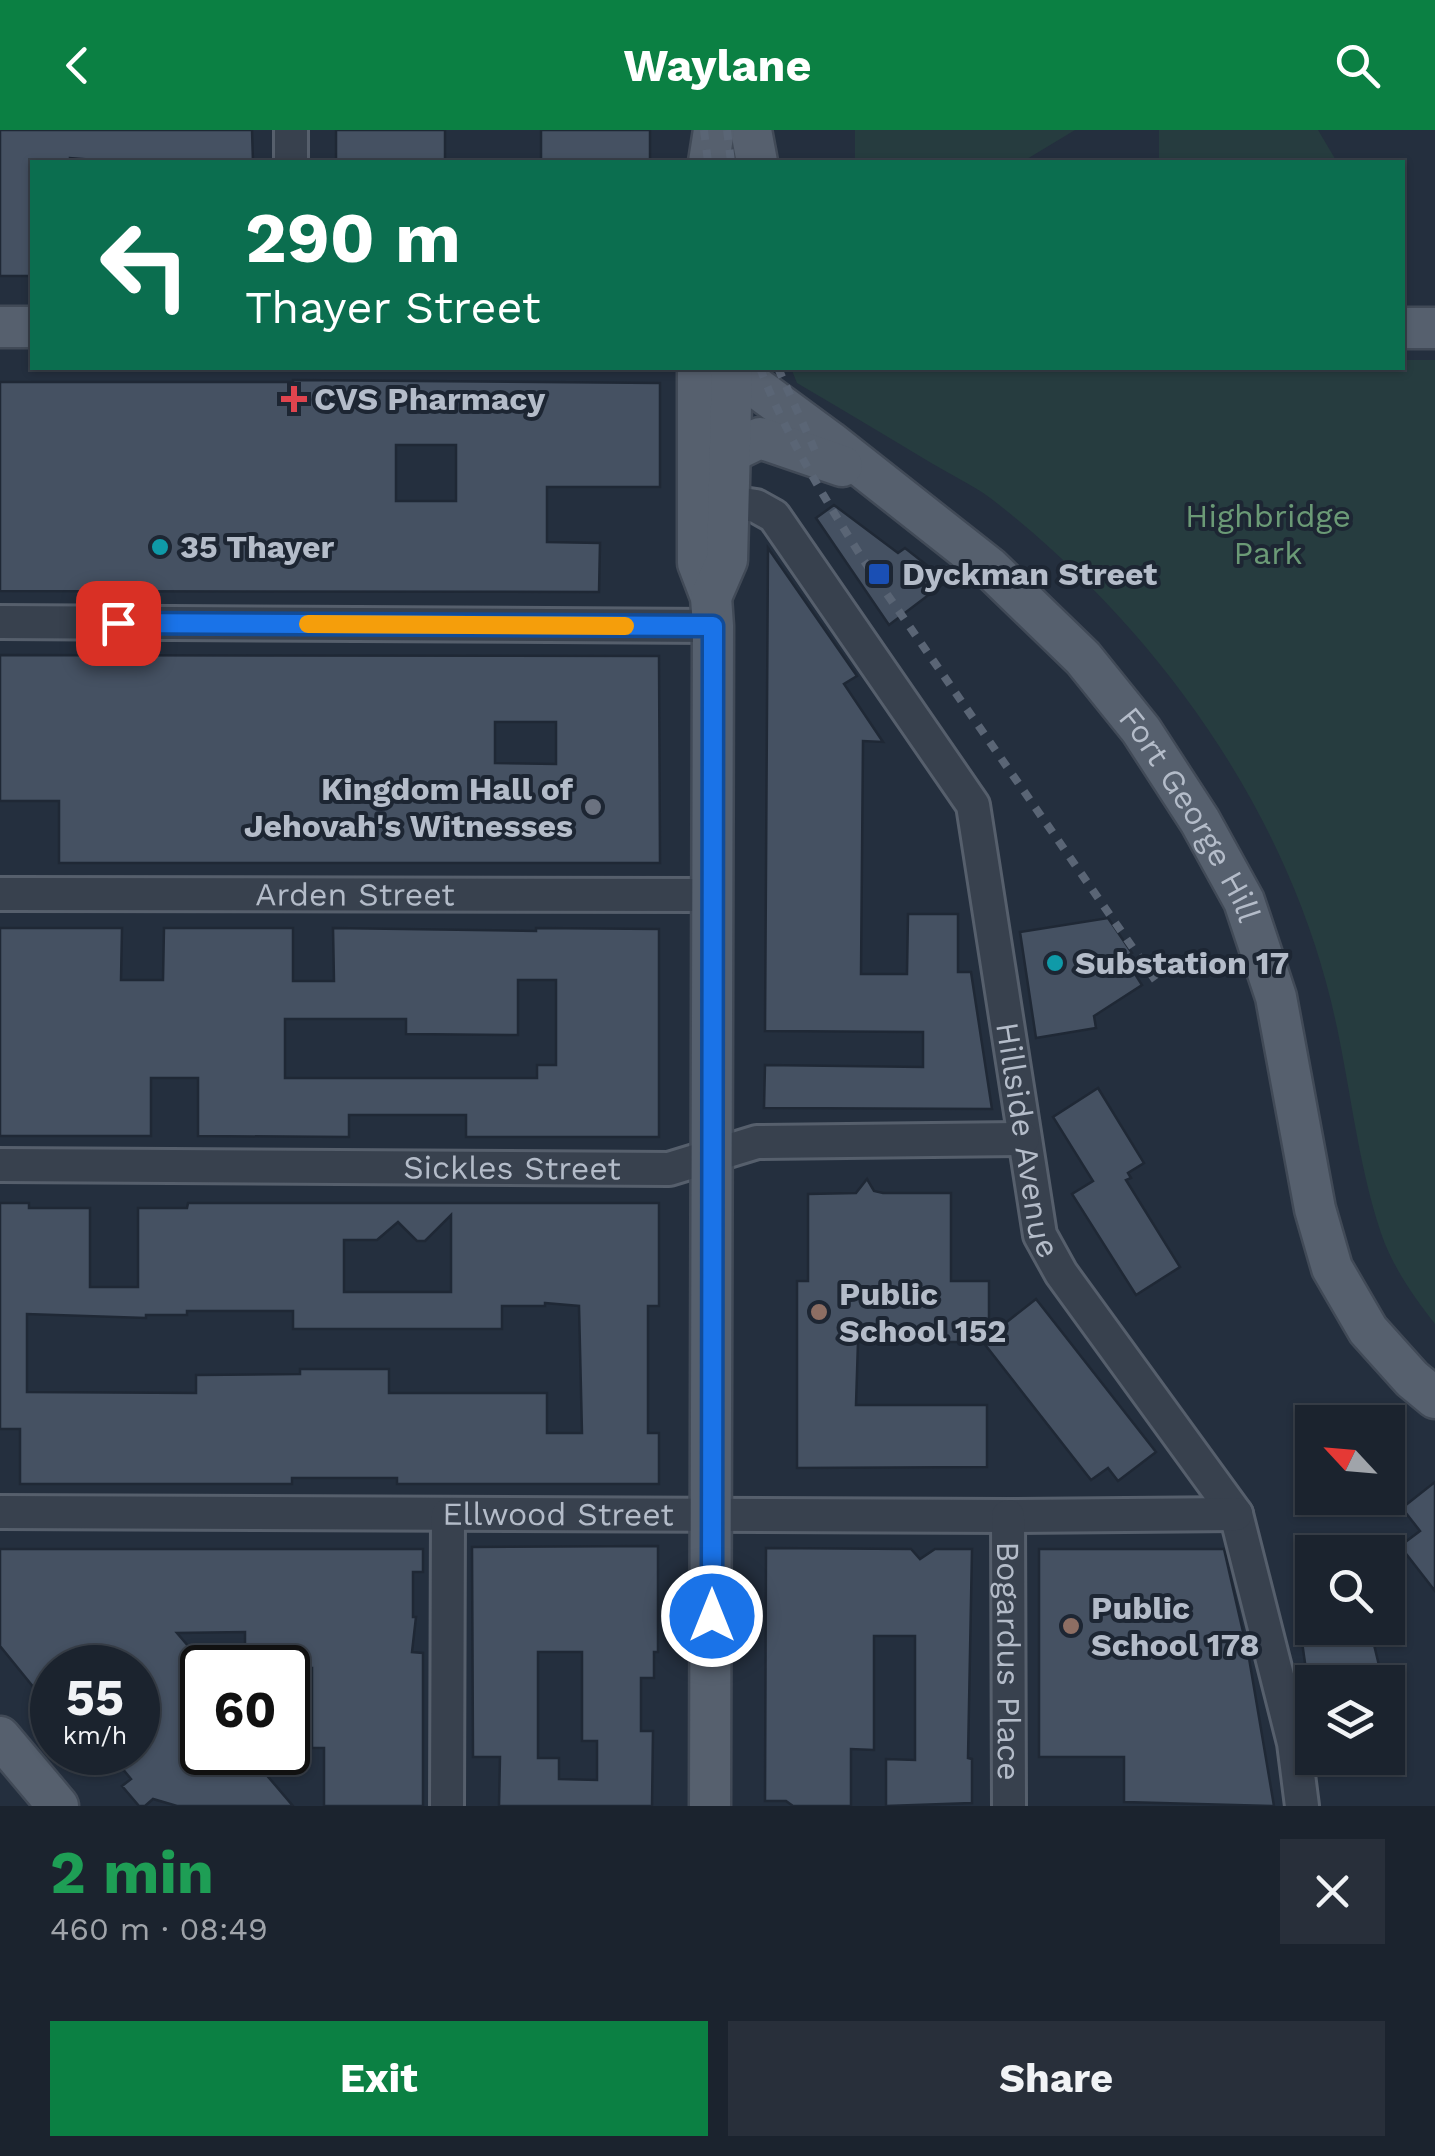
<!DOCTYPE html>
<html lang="en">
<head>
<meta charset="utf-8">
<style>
  :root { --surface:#1b232e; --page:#282f3a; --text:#f1f3f6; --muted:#a0a4aa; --line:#39404a; --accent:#0b8043 }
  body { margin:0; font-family:"Work Sans",sans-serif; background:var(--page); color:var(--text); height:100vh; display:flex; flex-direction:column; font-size:38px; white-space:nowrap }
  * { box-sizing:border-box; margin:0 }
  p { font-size:32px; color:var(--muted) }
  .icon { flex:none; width:55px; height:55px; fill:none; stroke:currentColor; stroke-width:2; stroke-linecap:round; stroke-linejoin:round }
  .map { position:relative; height:1676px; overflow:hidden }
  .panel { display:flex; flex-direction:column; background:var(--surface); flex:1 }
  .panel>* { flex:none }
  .top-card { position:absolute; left:30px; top:30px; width:1375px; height:210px; border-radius:0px; box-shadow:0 2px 8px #0004,0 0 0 2px var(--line); background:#0b6e4f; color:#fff; overflow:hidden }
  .needle { width:65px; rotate:296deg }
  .controls { position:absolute; left:1295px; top:1275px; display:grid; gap:20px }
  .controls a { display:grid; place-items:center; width:110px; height:110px; border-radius:0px; background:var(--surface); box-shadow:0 2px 8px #0004,0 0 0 2px var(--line); font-size:50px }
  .speed { position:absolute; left:30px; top:1515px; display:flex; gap:20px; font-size:50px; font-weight:700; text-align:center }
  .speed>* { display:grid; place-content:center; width:130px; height:130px; border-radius:50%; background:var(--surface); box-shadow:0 2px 8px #0004,0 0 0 2px var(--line); line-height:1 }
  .speed small { font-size:25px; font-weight:400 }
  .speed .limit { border:5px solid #111; border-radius:15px; background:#fff; color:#111 }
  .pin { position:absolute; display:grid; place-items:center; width:85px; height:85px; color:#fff; margin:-42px; border-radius:20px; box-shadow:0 5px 15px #0006 }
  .me { position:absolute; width:110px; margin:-55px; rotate:0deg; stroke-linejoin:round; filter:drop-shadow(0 0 8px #0008) }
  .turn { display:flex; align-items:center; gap:35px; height:210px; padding:0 50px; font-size:45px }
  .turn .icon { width:130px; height:130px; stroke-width:2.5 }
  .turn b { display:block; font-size:70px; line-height:85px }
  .round { display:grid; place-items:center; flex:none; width:105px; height:105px; border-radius:0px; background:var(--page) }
  .headline { display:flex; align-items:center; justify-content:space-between; height:170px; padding:0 50px }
  h1 { font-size:60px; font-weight:700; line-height:75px; color:#1e9e55 }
  .cta { display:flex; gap:20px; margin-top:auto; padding:20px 50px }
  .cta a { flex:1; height:115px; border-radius:0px; background:var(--accent); color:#fff; font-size:40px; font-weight:700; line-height:115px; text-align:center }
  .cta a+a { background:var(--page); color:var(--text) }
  header { display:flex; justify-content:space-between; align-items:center; height:130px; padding:0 50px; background:var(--accent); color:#fff; font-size:45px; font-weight:700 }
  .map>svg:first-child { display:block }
</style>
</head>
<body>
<header><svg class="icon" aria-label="back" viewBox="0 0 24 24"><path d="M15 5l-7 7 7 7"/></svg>Waylane<svg class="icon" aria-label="search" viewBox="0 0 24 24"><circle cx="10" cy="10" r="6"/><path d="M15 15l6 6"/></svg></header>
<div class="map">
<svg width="1435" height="1676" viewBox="0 0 1435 1676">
  <rect width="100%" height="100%" fill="#242f3e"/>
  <!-- green -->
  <g fill="#263c3f">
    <polygon points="855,0 1075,0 1022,32 855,32"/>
    <polygon points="1159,0 1318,0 1337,32 1159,32"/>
    <path d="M1403,230H1435V1194C1414,1167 1392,1136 1381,1103C1354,1022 1349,935 1326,852C1275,664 1150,494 998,374C979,358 955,347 933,334C888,307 843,280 797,253L791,238H1402Z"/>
  </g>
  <!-- building -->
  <g fill="#455162" stroke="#1f2835" stroke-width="2.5" fill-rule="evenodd">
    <polygon points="0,0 252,0 253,32 122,32 70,28 70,32 32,32 32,146 0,146"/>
    <rect x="336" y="0" width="109" height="32"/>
    <rect x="541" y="0" width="109" height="32"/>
    <path d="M293,250L660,253V357H547V412L600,413L599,462L0,461V252H293ZM396,315H456V371H396Z"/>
    <polygon points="834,375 898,423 905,418 947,451 889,495 816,388"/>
    <polygon points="768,418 857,546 844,554 883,612 863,611 861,844 907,844 908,784 958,784 958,842 971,842 992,979 764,978 765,935 923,937 923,902 765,901"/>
    <path d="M0,525L659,526L660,733H59V671H0ZM495,592H556V634L495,633Z"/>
    <polygon points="1108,788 1132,823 1125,828 1142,855 1094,886 1096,898 1036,908 1020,802"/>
    <path d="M0,798H122L121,850H163L164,798H293V851H334L333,798L536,801V798L659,799V1007H466V985H349V1007L198,1006V948H151V1006H0ZM518,850H556V935H537V948H285V889H406V904L518,905Z"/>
    <polygon points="1098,958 1144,1033 1128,1043 1131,1048 1126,1050 1180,1137 1136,1165 1072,1064 1093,1051 1053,987"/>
    <polygon points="867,1049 874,1061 883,1063 951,1063 951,1151 989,1151 989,1206 1036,1169 1156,1322 1118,1351 1108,1338 1091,1350 983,1212 858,1212 856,1275 987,1275 987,1337 797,1338 797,1151 808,1151 808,1064 856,1063"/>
    <path d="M0,1073H29V1078H90V1157H138V1078H187L188,1073H659V1176H648V1303H659V1354H397V1348H292V1354H20V1299H0ZM451,1085V1162H344V1110H377L398,1092L417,1111H425ZM545,1173L579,1176L582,1303H547V1263H389V1239H300V1244L196,1245V1263L27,1262V1184L146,1188V1185H187V1181H293V1199H502V1176H545Z"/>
    <polygon points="1435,1352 1435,1461 1400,1416 1420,1401 1402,1378"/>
    <path d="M658,1416V1522H654V1548H641V1601H653L652,1676H499L500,1627H473L472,1417ZM538,1522H582V1611H597V1650L559,1649V1628H538Z"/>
    <polygon points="766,1418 911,1419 920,1429 935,1419 972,1419 968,1628 972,1629 972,1673 886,1676 886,1629 915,1630 915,1506 874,1506 874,1620 851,1619 851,1676 793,1676 786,1671 765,1671"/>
    <polygon points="0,1419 423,1419 423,1442 413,1442 413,1487 416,1487 412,1522 423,1523 423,1676 324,1676 324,1618 312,1618 312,1538 245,1538 245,1502 177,1503 201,1531 185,1545 202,1566 202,1622 247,1622 293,1676 177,1676 153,1669 145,1676 139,1676 122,1656 131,1649 117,1632 128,1622 138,1622 138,1538 52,1538 52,1580 0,1516"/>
    <polygon points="1039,1419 1224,1419 1249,1528 1274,1676 1124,1672 1124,1627 1039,1627"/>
    <polygon points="1300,1498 1370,1498 1383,1552 1350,1552 1347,1539 1307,1547"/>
  </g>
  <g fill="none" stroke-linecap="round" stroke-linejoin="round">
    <!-- minor casing -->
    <g stroke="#565f6c" stroke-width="38">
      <g id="minor">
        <polyline points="291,32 291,0"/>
        <path id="s1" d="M729,372L756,376L774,386L973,675L1040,1105L1061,1143L1236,1384L1294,1613L1302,1676"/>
        <polyline points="0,492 713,496"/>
        <path id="s2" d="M0,764L711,765"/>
        <path id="s3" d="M0,1035L669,1039L757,1012L1023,1009"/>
        <path id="s4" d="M0,1382L1008,1386L1236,1384"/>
        <path id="s5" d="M1008,1386L1009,1676"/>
        <polyline points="447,1676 448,1385"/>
      </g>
    </g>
    <!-- major casing -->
    <g stroke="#414a57" stroke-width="45">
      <g id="major">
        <polyline points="751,0 757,32"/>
        <polyline points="709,32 714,0"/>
        <polyline points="0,197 32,197"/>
        <polyline points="1402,198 1435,198"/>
        <polyline points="698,238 698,433 711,467 713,496 710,1676"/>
        <path id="s6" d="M730,238L829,311L990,438L1083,528L1141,600L1200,691L1244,771L1276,867L1315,1079L1332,1138L1368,1200L1412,1249L1435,1268"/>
        <polyline points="729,323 760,308 842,336"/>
        <polyline points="711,467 727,430 732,238"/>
        <polyline points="0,1607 58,1676"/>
      </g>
    </g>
    <!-- minor -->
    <use href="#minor" stroke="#38414e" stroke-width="32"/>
    <!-- major -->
    <use href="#major" stroke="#56606e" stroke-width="40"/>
    <!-- rail -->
    <g stroke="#5a6575" stroke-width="8" stroke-dasharray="10 10" stroke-linecap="butt">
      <polyline points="704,0 708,32"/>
      <polyline points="727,0 731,32"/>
      <path d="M760,238C786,306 825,369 864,431L1160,857"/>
      <polyline points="778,238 817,325"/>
    </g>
  </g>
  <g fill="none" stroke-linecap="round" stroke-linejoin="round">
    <!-- route casing -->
    <g stroke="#114b97" stroke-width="25">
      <polyline id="route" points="118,493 713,496 712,1486"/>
    </g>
    <!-- route -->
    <use href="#route" stroke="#1a73e8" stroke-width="18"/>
    <!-- slow -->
    <polyline stroke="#f59e0b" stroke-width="18" points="308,494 625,496"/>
  </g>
  <!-- markers -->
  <path fill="#e0444e" stroke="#1d2633" stroke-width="4" d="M289 254h10v10h10v10h-10v10h-10v-10h-10v-10h10z"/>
  <g fill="#0f9aa8" stroke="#1d2633" stroke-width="4">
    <circle cx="160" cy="417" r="10"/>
    <circle cx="1055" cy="833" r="10"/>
  </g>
  <rect fill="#1a4fb4" stroke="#1d2633" stroke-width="4" x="867" y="432" width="24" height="24" rx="5"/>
  <circle fill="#6b7280" stroke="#1d2633" stroke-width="4" cx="593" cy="677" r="10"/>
  <g fill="#8d6e63" stroke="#1d2633" stroke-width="4">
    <circle cx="819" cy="1182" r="10"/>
    <circle cx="1071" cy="1496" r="10"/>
  </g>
  <g text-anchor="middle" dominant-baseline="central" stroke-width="8" stroke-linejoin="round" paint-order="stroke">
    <!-- poi labels -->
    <g font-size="32" font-weight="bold" fill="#b4bcc9" stroke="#1d2633" text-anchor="start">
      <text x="314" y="269">CVS Pharmacy</text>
      <text x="180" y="417">35 Thayer</text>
      <text x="902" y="444">Dyckman Street</text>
      <text x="573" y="659" text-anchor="end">Kingdom Hall of<tspan x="573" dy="37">Jehovah's Witnesses</tspan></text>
      <text x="1075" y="833">Substation 17</text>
      <text x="839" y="1164">Public<tspan x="839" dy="37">School 152</tspan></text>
      <text x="1091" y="1478">Public<tspan x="1091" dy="37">School 178</tspan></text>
    </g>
    <!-- park labels -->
    <g font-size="32" fill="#6b9a76" stroke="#1d2633">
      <text x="1268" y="386">Highbridge<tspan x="1268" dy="37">Park</tspan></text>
    </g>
    <!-- street labels -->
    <g font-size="32" fill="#b4bcc9" stroke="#1d2633">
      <text stroke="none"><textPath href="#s6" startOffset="648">Fort George Hill</textPath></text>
      <text stroke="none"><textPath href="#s2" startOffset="355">Arden Street</textPath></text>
      <text stroke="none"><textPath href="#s1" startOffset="738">Hillside Avenue</textPath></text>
      <text stroke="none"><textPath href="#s3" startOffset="512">Sickles Street</textPath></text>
      <text stroke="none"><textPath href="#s4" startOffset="558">Ellwood Street</textPath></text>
      <text stroke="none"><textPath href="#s5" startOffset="145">Bogardus Place</textPath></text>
    </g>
  </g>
</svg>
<div class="controls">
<a><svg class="needle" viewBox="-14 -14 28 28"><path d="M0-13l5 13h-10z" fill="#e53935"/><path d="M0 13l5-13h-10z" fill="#a0a4aa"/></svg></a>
<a><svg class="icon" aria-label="search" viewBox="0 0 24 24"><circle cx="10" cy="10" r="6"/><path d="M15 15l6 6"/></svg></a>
<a><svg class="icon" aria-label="layers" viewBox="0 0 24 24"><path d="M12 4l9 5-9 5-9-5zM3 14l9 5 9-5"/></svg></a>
</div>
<div class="speed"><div>55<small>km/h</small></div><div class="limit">60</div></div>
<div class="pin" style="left:118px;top:493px;background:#d93025"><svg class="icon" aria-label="arrive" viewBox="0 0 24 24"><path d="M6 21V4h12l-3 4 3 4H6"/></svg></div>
<svg class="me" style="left:712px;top:1486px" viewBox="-20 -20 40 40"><circle r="17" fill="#1a73e8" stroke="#fff" stroke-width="3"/><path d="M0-11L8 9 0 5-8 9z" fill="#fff"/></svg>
<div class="top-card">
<div class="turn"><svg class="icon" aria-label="left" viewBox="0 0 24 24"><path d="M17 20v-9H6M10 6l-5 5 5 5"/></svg><div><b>290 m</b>Thayer Street</div></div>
</div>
</div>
<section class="panel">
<div class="headline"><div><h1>2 min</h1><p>460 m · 08:49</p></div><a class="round"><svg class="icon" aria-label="close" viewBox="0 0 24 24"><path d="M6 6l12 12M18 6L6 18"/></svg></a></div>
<div class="cta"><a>Exit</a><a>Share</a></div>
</section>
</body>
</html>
